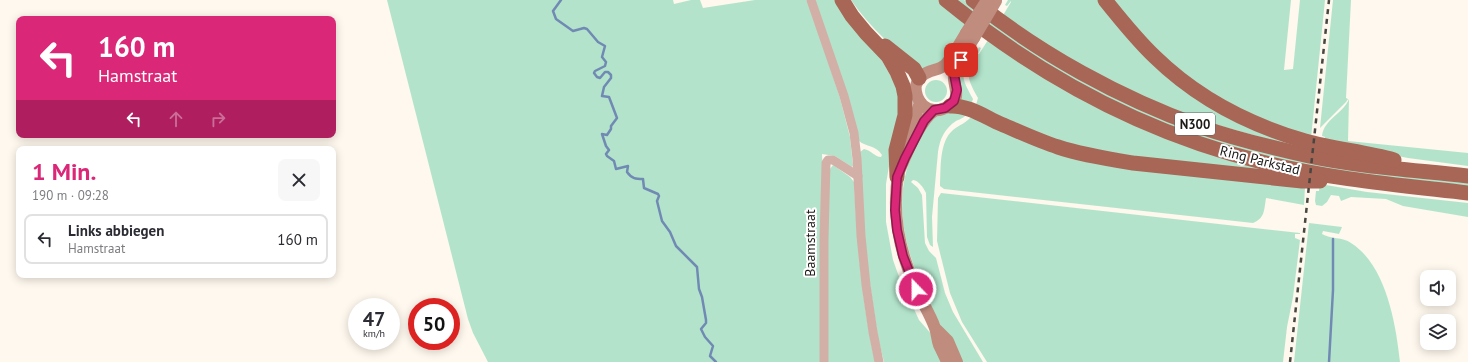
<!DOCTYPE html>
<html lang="de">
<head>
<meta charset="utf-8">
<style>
  :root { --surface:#fff; --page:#f7f7f7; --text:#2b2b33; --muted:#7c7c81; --line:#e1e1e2; --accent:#db2777 }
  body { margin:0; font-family:"PT Sans",sans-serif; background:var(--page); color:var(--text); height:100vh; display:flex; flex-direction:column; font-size:15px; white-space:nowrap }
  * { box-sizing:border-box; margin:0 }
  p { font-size:13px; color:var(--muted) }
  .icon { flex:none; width:22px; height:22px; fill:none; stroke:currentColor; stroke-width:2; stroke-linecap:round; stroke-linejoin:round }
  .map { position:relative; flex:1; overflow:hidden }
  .details { position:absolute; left:16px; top:146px; width:320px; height:132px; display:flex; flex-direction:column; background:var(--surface); border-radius:8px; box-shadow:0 2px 10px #0003 }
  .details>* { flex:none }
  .hud { position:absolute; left:16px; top:16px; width:320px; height:122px; border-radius:8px; box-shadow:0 2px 10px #0003; background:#db2777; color:#fff; overflow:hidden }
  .controls { position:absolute; left:1420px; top:270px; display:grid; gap:8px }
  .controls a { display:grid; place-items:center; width:36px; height:36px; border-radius:8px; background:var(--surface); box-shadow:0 2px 10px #0003; font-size:20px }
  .speed { position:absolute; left:348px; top:298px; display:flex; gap:8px; font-size:20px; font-weight:700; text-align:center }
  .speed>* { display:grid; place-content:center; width:52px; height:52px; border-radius:50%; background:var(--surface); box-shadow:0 2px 10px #0003; line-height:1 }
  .speed small { font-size:10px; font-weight:400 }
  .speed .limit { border:6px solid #d22; background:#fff; color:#111 }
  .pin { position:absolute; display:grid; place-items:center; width:34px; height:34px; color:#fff; margin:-17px; border-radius:8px; box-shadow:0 2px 6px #0006 }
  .me { position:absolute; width:44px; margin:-22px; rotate:338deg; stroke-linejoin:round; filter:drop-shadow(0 0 3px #0008) }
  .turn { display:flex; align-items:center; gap:14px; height:84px; padding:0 16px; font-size:18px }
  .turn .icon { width:52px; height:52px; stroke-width:2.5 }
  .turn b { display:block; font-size:28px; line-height:34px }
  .lanes { display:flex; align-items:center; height:38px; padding:0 16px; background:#0003; justify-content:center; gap:20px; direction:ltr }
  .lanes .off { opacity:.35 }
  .round { display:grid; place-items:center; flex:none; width:42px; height:42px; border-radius:8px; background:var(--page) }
  .overview { display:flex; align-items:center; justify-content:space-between; height:68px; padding:0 16px }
  h1 { font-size:24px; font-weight:600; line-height:30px; color:var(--accent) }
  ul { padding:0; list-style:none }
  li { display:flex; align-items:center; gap:12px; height:50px; margin:0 8px 6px; padding:0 8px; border:2px solid var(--line); border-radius:8px }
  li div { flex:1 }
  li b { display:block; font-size:15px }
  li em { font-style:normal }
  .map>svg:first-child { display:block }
</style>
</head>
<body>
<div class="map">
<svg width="1468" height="362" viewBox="0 0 1468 362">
  <rect width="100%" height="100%" fill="#fef8ee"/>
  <!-- green -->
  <g fill="#b3e4cb">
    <polygon points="387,0 673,0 674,4 691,0 700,0 703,8 755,0 806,0 808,1 840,98 850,137 853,166 852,167 835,156 822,154 823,179 820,362 488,362 473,333 468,319"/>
    <path d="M815,0H839L874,46L901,95L886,184V222L893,260L898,274L919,320L933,336L944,362H884L878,338L865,250L860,152L864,149C871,150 875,157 881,157L882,155C876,145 866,147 859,141Z"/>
    <path d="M851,0H938L966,23L947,59L922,71C895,49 871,29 851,0Z"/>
    <polygon points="952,0 964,0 997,25 1176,122 1468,181 1468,188 1366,177 1272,160 1180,132 1079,86"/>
    <polygon points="1008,0 1101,0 1154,60 1307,150 1203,121 1099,78 1002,17 1011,2 1011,1 1007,6 1005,5"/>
    <polygon points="1110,0 1291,0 1284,70 1293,69 1300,0 1325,0 1311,138 1278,130 1182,76"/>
    <polygon points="1333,0 1351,0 1346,98 1348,99 1346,102 1320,128"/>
    <path d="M988,40L1051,80L1305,177L1075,149L975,108L978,98C965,75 965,70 979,47L981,48L978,54H979Z"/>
    <path d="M967,58C960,78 964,82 973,99L971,105L959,100V72Z"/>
    <circle cx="936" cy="91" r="11"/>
    <path d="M1349,99L1348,141L1468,153V166L1408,158L1325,142V137L1322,136C1324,119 1343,114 1349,99Z"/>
    <path d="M951,111L967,114C964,118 960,119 956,121C944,129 940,139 938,152L932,217L933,247L930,245L927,237L926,193C923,187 919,181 913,180L911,182L918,188L922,195L925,243L929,251L936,258L945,293L953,312L983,362H960C927,300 883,228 911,157C913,150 929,121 934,117C938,114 946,113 951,111Z"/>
    <path d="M971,117L1021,136L1305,187L1304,205L1266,198C1264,210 1265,218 1253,223L944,189L940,186C941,168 939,142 953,130C959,125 966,123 971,117Z"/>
    <path d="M833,165L850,177L854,182C857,243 862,303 875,362H826L827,173Z"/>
    <polygon points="1320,184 1367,192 1468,203 1468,217 1403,206 1386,199 1351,197 1341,201 1339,196 1331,195 1327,202 1322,206 1316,205 1315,201 1316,191 1319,191"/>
    <polygon points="941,193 1300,233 1300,234 1295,234 1295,238 1300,240 1293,297 1287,327 1283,362 987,362 962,322 950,293 937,241 938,198"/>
    <path d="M1309,223L1342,227L1339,234L1323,231L1322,234C1330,239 1343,237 1351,243C1386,265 1396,324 1400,362H1294Z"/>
  </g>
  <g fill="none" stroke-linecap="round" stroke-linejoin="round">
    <!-- stream -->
    <g stroke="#718ab4" stroke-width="2.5">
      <path d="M561,0L553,11L556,19L573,31L584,28L587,29L598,42L605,46L602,57L606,62L605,66L595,71L594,73L597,77L600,78L605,72H608L611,75V78L604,87L602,96L609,97L617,118L611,126V129L607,135L602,134L606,146L609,150L606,154L607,156L614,161L616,169L628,166L627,172C632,179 636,179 643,179L644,188L658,194L659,196L657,201L662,221L670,232L676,246L697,267L699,289L702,297L706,320V323L701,329L705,337L713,346L710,356L716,362"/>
      <polyline points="1329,362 1333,290 1333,239"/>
    </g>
    <!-- minor -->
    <g stroke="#d3b0a7" stroke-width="9">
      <polyline points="811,0 844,96 854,133 857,159 861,236 866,285 873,332 879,362"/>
      <polyline points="824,362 824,240 826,163 828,160 833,160 858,176"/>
    </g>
    <!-- secondary -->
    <g stroke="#bf8c7e" stroke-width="12">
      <path d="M966,33C960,43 954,55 946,64C940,71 929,69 922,76C909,86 918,109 934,110C939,111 944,109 949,106C963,97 952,85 954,73C956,64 969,46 974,38"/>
      <polyline points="904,144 918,109 920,102"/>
      <path d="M899,170C891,212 899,250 916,289C922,302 930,314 935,328C937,333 937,340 939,345C942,351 945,357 947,362"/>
      <path d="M898,174C905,157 919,121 934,111"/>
      <polyline points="937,330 948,341 957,362"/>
    </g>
    <!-- trunk -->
    <g stroke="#a86656" stroke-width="15">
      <polyline points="842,0 852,16 866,33 888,56 897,72 903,86 905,96 905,115 896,150 897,177"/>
      <path d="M946,0C1039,76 1145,133 1262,162C1329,179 1399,185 1468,193"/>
      <path d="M973,0C1040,54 1120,98 1201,127C1236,139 1273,148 1309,156C1361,167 1415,170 1468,176"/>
      <path d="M1105,0C1121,20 1137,40 1155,57C1197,98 1250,125 1305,141C1334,149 1365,152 1394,160"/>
      <polyline points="885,46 914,69 919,78"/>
      <path d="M950,106C968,105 985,117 1001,124C1020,132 1039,141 1058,147C1082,155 1108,159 1133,163L1302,181H1320"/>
    </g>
    <!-- rail -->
    <polyline stroke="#484641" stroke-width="2.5" stroke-dasharray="5 5" stroke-linecap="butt" points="1290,362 1329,0"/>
    <!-- secondary-bridge -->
    <g stroke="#bf8c7e" stroke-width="12">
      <polyline points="966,33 987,0"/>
      <polyline points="974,38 996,1"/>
    </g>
  </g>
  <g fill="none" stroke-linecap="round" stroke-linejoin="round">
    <!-- route casing -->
    <g stroke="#8e194d" stroke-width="10">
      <polyline id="route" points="916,289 903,256 897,230 895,210 897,177 905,158 924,121 934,110 945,108 954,101 957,90 954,74 961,60"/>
    </g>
    <!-- route -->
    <use href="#route" stroke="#db2777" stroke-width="7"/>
  </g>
  <g text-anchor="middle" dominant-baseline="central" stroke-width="4" stroke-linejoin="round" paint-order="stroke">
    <!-- shield labels -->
    <rect fill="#fff" stroke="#5f5e5c" stroke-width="1" x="1175" y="113" width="40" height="22" rx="3"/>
    <g font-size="13" font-weight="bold" fill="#1b1916">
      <text x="1195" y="124">N300</text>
    </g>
    <!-- street labels -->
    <g font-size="14" fill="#1b1916" stroke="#fff">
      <text transform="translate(1260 160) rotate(14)">Ring Parkstad</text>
      <text transform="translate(810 243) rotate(-90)">Baamstraat</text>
    </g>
  </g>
</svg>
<div class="controls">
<a><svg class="icon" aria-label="sound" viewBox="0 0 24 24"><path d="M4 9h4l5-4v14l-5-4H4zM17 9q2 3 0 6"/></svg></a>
<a><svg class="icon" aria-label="layers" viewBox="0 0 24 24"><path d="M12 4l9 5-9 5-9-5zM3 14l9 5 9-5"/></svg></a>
</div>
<div class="speed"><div>47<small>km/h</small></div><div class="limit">50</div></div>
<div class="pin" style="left:961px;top:60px;background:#d93025"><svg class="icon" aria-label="arrive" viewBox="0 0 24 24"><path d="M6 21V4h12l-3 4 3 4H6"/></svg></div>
<svg class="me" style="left:916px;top:289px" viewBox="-20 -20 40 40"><circle r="17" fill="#db2777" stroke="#fff" stroke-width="3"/><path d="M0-11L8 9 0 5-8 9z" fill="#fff"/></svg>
<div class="hud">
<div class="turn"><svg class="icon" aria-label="left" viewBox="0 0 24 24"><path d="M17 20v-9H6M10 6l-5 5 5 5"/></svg><div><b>160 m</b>Hamstraat</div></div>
<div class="lanes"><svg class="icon" aria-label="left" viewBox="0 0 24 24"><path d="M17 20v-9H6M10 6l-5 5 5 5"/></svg><svg class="icon off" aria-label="ahead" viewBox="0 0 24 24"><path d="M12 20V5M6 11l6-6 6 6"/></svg><svg class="icon off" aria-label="right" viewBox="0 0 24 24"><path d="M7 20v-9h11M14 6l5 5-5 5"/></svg></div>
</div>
<section class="details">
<div class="overview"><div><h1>1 Min.</h1><p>190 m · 09:28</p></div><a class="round"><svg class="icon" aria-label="close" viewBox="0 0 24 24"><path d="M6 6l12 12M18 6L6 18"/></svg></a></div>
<ul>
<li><svg class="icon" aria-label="left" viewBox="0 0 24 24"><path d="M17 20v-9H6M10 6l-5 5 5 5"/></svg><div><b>Links abbiegen</b><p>Hamstraat</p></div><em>160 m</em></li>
</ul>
</section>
</div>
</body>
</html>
